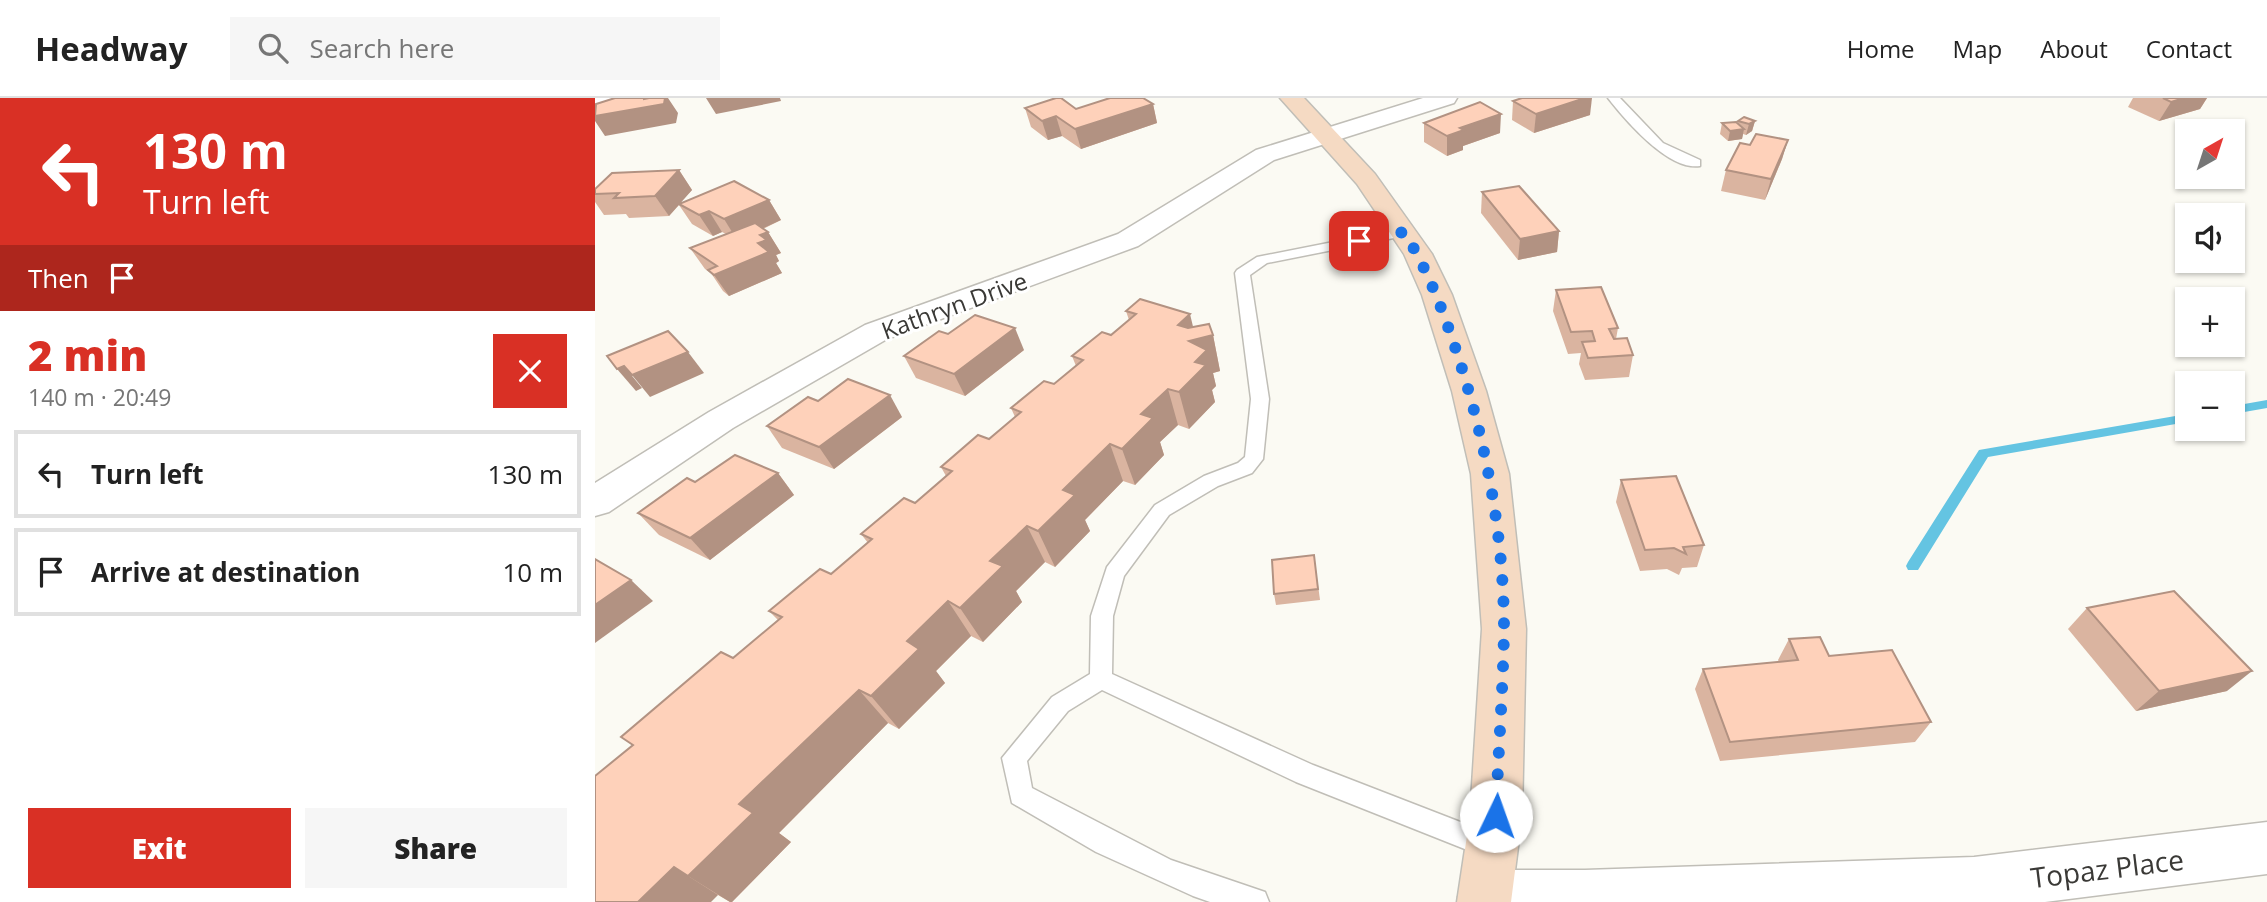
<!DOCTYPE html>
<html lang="en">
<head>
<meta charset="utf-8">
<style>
  :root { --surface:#fff; --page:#f6f6f6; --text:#222; --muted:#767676; --line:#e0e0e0; --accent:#d93025 }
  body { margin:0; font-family:"Open Sans",sans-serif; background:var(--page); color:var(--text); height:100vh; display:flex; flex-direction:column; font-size:26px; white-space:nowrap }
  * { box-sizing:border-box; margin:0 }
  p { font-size:23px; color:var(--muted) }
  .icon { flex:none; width:38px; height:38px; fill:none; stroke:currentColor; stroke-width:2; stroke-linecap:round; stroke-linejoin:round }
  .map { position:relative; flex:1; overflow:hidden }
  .side { display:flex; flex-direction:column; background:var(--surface); width:595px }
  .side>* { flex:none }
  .top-card { background:#d93025; color:#fff; overflow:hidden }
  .needle { width:46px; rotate:39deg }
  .controls { position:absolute; left:1580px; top:21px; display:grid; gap:14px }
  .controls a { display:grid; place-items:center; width:70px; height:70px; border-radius:0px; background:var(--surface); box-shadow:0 2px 5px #0004; font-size:35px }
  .pin { position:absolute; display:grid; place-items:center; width:60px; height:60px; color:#fff; margin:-30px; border-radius:14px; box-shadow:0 4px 10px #0006 }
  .me { position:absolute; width:77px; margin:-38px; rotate:3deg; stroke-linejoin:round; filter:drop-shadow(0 0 5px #0008) }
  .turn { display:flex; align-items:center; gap:24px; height:147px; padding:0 28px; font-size:32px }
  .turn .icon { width:91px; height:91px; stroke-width:2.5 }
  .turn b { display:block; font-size:49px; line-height:60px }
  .then { display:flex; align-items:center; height:66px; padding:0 28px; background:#0003; gap:14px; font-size:26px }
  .round { display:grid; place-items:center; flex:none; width:74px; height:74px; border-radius:0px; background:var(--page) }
  .head { display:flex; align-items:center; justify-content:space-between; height:119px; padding:0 28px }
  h1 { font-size:42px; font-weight:800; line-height:52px; color:var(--accent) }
  .primary-button { display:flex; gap:14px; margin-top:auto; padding:14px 28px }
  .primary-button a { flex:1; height:80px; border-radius:0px; background:var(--accent); color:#fff; font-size:28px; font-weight:800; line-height:80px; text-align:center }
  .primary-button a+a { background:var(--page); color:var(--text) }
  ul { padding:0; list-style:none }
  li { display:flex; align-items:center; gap:21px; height:88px; margin:0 14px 10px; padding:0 14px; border:4px solid var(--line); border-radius:0px }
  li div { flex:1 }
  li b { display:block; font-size:26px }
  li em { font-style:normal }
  header { display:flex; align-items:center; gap:42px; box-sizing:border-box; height:98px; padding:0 35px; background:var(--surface); border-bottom:2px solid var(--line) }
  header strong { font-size:33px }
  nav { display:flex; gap:38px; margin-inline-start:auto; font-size:24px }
  .search { width:490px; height:63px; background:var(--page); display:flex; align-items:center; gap:18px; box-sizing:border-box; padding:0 24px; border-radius:0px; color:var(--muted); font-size:26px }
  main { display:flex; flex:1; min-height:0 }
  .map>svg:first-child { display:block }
</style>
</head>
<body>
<header>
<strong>Headway</strong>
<div class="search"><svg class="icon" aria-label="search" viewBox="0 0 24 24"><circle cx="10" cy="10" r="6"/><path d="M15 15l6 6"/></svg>Search here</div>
<nav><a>Home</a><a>Map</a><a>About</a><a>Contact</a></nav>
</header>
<main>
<section class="side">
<div class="top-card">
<div class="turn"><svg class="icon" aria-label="left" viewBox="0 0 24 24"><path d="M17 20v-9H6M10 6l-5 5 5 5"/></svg><div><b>130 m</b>Turn left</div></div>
<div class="then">Then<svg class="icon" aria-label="arrive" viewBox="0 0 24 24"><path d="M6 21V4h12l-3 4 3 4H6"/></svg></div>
</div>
<div class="head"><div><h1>2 min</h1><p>140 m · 20:49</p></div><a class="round" style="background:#d93025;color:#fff"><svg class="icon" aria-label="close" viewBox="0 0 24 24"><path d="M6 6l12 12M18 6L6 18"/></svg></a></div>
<ul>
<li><svg class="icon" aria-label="left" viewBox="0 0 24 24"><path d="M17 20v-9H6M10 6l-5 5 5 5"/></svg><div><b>Turn left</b></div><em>130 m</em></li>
<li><svg class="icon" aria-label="arrive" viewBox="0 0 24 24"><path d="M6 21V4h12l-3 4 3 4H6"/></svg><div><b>Arrive at destination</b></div><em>10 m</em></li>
</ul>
<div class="primary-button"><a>Exit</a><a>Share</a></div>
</section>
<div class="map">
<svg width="1672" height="804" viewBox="0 0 1672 804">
  <rect width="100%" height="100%" fill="#fbfaf3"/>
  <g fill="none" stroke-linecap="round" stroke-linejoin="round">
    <!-- stream -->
    <g fill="#64c4e2" fill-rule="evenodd">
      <polygon points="1672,302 1672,310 1638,316 1638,308"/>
      <polygon points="1592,316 1592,324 1393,359 1323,472 1313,472 1311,468 1313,464 1384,352"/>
    </g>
    <!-- service casing -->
    <g stroke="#c0beb7" stroke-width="3">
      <g id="service">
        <path d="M1013,0H1025L1068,45L1105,62V68C1074,73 1031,23 1013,0Z"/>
        <polygon points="809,130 816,134 814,137 672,165 655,177 674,301 668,361 657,375 623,388 574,417 529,478 518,518 517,576 718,667 904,739 908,748 904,757 895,761 701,684 507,592 473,613 432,663 437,690 576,762 670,794 674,804 615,804 598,798 501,754 417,705 407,660 457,599 495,576 496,518 512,469 560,407 609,378 643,365 650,359 656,301 640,175 642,172 662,159"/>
      </g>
    </g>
    <!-- minor casing -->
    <g stroke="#c0beb7" stroke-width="3">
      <g id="minor">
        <polygon points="0,0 32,0 29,5 0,10"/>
        <polygon points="828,0 862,0 859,5 679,62 543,148 292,241 138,330 14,414 0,418 0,385 114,314 270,227 523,136 661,52"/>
        <polygon points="1672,724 1672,776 1450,804 865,804 863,799 871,780 890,772 990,772 1379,759"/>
      </g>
    </g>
    <!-- secondary casing -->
    <g stroke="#c0beb7" stroke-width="3">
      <polygon id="secondary" points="685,0 709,0 780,76 837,156 857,197 891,293 914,376 931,531 927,718 916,804 862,804 875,718 887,531 876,376 857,293 827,197 809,156 762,86"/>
    </g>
    <!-- service -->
    <use href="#service" fill="#fff" fill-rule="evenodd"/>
    <!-- minor -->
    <use href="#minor" fill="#fff" fill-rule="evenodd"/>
    <!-- secondary -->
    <use href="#secondary" fill="#f5dac3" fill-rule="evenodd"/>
  </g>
  <!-- wall -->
  <g fill="#dab4a0">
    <polygon points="1538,0 1612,0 1605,11 1564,23 1533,9"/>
    <polygon points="918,3 995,17 939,35 917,22"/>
    <polygon points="558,6 562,25 486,51 467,38 453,42 436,29 430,10 481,11"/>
    <polygon points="1143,23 1160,23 1157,33 1151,37 1148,36 1147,41 1133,43 1125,36 1127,25 1143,25"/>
    <polygon points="829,25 905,35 868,48 868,52 852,58 829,44"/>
    <polygon points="1193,42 1187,61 1170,102 1126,93 1131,72 1155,47"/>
    <polygon points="84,72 97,92 86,104 174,102 186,122 168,131 173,134 186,155 181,157 184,163 181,165 187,175 134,198 128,193 116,175 110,171 95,150 131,136 127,134 118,138 97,126 84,107 74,118 34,120 31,116 9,117 0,104 0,91"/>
    <polygon points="887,94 964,133 962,154 923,162 886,115"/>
    <polygon points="961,192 1023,230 1021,241 1038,257 1034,279 990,282 984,266 986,255 973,256 958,213"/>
    <polygon points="531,213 598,229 618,237 625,273 618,275 621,288 617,292 620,304 594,331 583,327 565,344 569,357 540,387 528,383 490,422 495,433 460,469 450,464 421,493 427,504 388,544 376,538 341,573 350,585 304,631 293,625 184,735 196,744 137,804 135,804 123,797 0,804 37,647 26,639 138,560 183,522 174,513 236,476 273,445 266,436 320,405 351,378 346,369 394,341 420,319 416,310 459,286 481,268 477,258 516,237 534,222"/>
    <polygon points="353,236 429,252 370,298 321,280 309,258"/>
    <polygon points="223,303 307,319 239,371 187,350 172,328"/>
    <polygon points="183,375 199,397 115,462 64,437 43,415"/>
    <polygon points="1026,382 1109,447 1102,469 1087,470 1084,477 1072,471 1045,473 1021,404"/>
    <polygon points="719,457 725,502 681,507 679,496"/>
    <polygon points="1492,510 1632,593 1541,613 1473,531"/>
    <polygon points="1194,541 1234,558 1336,624 1320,644 1125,663 1100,591 1108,571 1184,564 1183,562"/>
  </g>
  <!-- shaded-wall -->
  <g fill="#b29282">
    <polygon points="49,0 51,0 56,8 70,0 73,0 83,15 81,25 10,38 0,23 0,18"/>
    <polygon points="111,0 185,0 186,3 121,16"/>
    <polygon points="990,0 997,0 995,17 939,35 941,16"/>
    <polygon points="1589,0 1612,0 1605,11 1564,23 1576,4"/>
    <polygon points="558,6 562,25 486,51 480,31"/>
    <polygon points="906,16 905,35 868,48 868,52 852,58 852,38 865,30"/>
    <polygon points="461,18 467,38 453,42 447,23"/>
    <polygon points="1160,23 1157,33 1151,37 1154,26"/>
    <polygon points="1149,31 1147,41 1133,43 1135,33"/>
    <polygon points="1193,42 1187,61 1170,102 1176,81"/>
    <polygon points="84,72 97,92 74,118 60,98"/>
    <polygon points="174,102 186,122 142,142 129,121"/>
    <polygon points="114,113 127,134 118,138 104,117"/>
    <polygon points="964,133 962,154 923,162 925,141"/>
    <polygon points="173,134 186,155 181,157 184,163 181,165 187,175 134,198 119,177 163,145 165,137"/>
    <polygon points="595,216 601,241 618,237 625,273 618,275 621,288 617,292 620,304 594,331 584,294 583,227"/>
    <polygon points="420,230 429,252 370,298 359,276"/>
    <polygon points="93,254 109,275 55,299 37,277"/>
    <polygon points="29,268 47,290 41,293 22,271"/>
    <polygon points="573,291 583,327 565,344 569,357 540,387 527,351 546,316"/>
    <polygon points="295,297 307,319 239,371 224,349"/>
    <polygon points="515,346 528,383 490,422 495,433 460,469 443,433 468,392"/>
    <polygon points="183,375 199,397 115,462 95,440"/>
    <polygon points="432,428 450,464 421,493 427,504 388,544 365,510 395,463"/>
    <polygon points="36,482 58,503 0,545 0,507"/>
    <polygon points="353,503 376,538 341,573 350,585 304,631 276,598 312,543"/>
    <polygon points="1657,573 1632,593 1541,613 1564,593"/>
    <polygon points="264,592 293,625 184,735 196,744 137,804 135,804 93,778 144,706"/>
    <polygon points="79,769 123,797 116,804 43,804"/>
  </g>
  <!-- building -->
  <g fill="#fed1ba" stroke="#b29282" stroke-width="2">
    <polygon points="20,0 49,0 49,1 54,0 70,0 69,6 0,18 1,6"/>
    <polygon points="461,0 466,0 481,11 515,0 548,0 558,6 480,31 461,18 447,23 430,10"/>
    <polygon points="927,0 990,0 941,16 918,3"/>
    <polygon points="1568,0 1589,0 1576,4"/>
    <polygon points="885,4 906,16 865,30 869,32 852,38 829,25"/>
    <polygon points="1149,19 1160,23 1154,26 1143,23"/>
    <polygon points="1141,24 1149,31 1135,33 1127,25"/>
    <polygon points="1161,36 1193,42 1176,81 1131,72 1145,45 1155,47"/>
    <polygon points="84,72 60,98 19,100 24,95 0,96 0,91 17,75"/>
    <polygon points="139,83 174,102 129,121 114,113 104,117 84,106"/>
    <polygon points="924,88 964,133 925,141 887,94"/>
    <polygon points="160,125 173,134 165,137 172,142 163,145 174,154 119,177 113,172 122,168 95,150"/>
    <polygon points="1006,189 1023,230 1014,231 1019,241 1032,240 1038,257 993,260 987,244 1000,243 997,233 976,234 961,192"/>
    <polygon points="545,201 595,216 583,227 593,230 614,226 618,237 594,243 612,252 600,264 611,267 584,294 573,291 546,316 558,320 527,351 515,346 468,392 480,397 443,433 432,428 395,463 408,468 365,510 353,503 312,543 324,551 276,598 264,592 144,706 158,715 93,778 79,769 43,804 0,804 0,678 38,647 26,639 126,554 138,560 187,519 174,513 225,471 236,476 277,441 266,436 309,400 320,405 357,373 346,369 383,337 394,341 426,314 416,310 449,283 459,286 488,262 477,258 507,234 516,237 541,216 531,213"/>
    <polygon points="380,217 420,230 359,276 309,258 344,233 353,236"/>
    <polygon points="73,233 93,254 37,277 29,268 22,271 12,258"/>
    <polygon points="253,281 295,297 224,349 172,328 213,299 223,303"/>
    <polygon points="140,357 183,375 95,440 43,415 92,380 100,384"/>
    <polygon points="1081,378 1109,447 1088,449 1091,456 1079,450 1050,452 1026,382"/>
    <polygon points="719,457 723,491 679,496 677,462"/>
    <polygon points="0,461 36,482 0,507"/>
    <polygon points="1579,493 1657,573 1564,593 1492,510"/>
    <polygon points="1225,539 1234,558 1297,552 1336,624 1135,644 1108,571 1203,562 1194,541"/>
  </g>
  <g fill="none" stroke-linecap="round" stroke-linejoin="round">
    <!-- route -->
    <path stroke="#1a73e8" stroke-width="12" stroke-dasharray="0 21.6" d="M764,143L809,134C833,172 848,213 862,255C891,344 909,438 909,532C908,594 903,656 901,718"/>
  </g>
  <g text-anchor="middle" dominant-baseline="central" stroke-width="6" stroke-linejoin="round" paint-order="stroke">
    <!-- street labels -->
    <g font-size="24" fill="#3a3936" stroke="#fff">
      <text transform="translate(359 207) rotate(-20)">Kathryn Drive</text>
    </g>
    <!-- near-street labels -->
    <g font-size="28" fill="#3a3936" stroke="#fff">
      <text transform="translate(1512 770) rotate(-7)">Topaz Place</text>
    </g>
  </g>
</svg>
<div class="controls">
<a><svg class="needle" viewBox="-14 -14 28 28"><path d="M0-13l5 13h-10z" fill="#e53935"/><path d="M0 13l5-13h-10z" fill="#767676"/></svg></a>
<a><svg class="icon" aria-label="sound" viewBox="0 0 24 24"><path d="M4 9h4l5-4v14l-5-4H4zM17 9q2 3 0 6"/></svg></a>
<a>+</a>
<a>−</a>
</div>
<div class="pin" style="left:764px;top:143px;background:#d93025"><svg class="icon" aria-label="arrive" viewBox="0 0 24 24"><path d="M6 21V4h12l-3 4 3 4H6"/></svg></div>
<svg class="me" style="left:901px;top:718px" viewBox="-20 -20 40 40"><circle r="19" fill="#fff"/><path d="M0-13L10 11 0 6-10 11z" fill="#1a73e8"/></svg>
</div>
</main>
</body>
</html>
